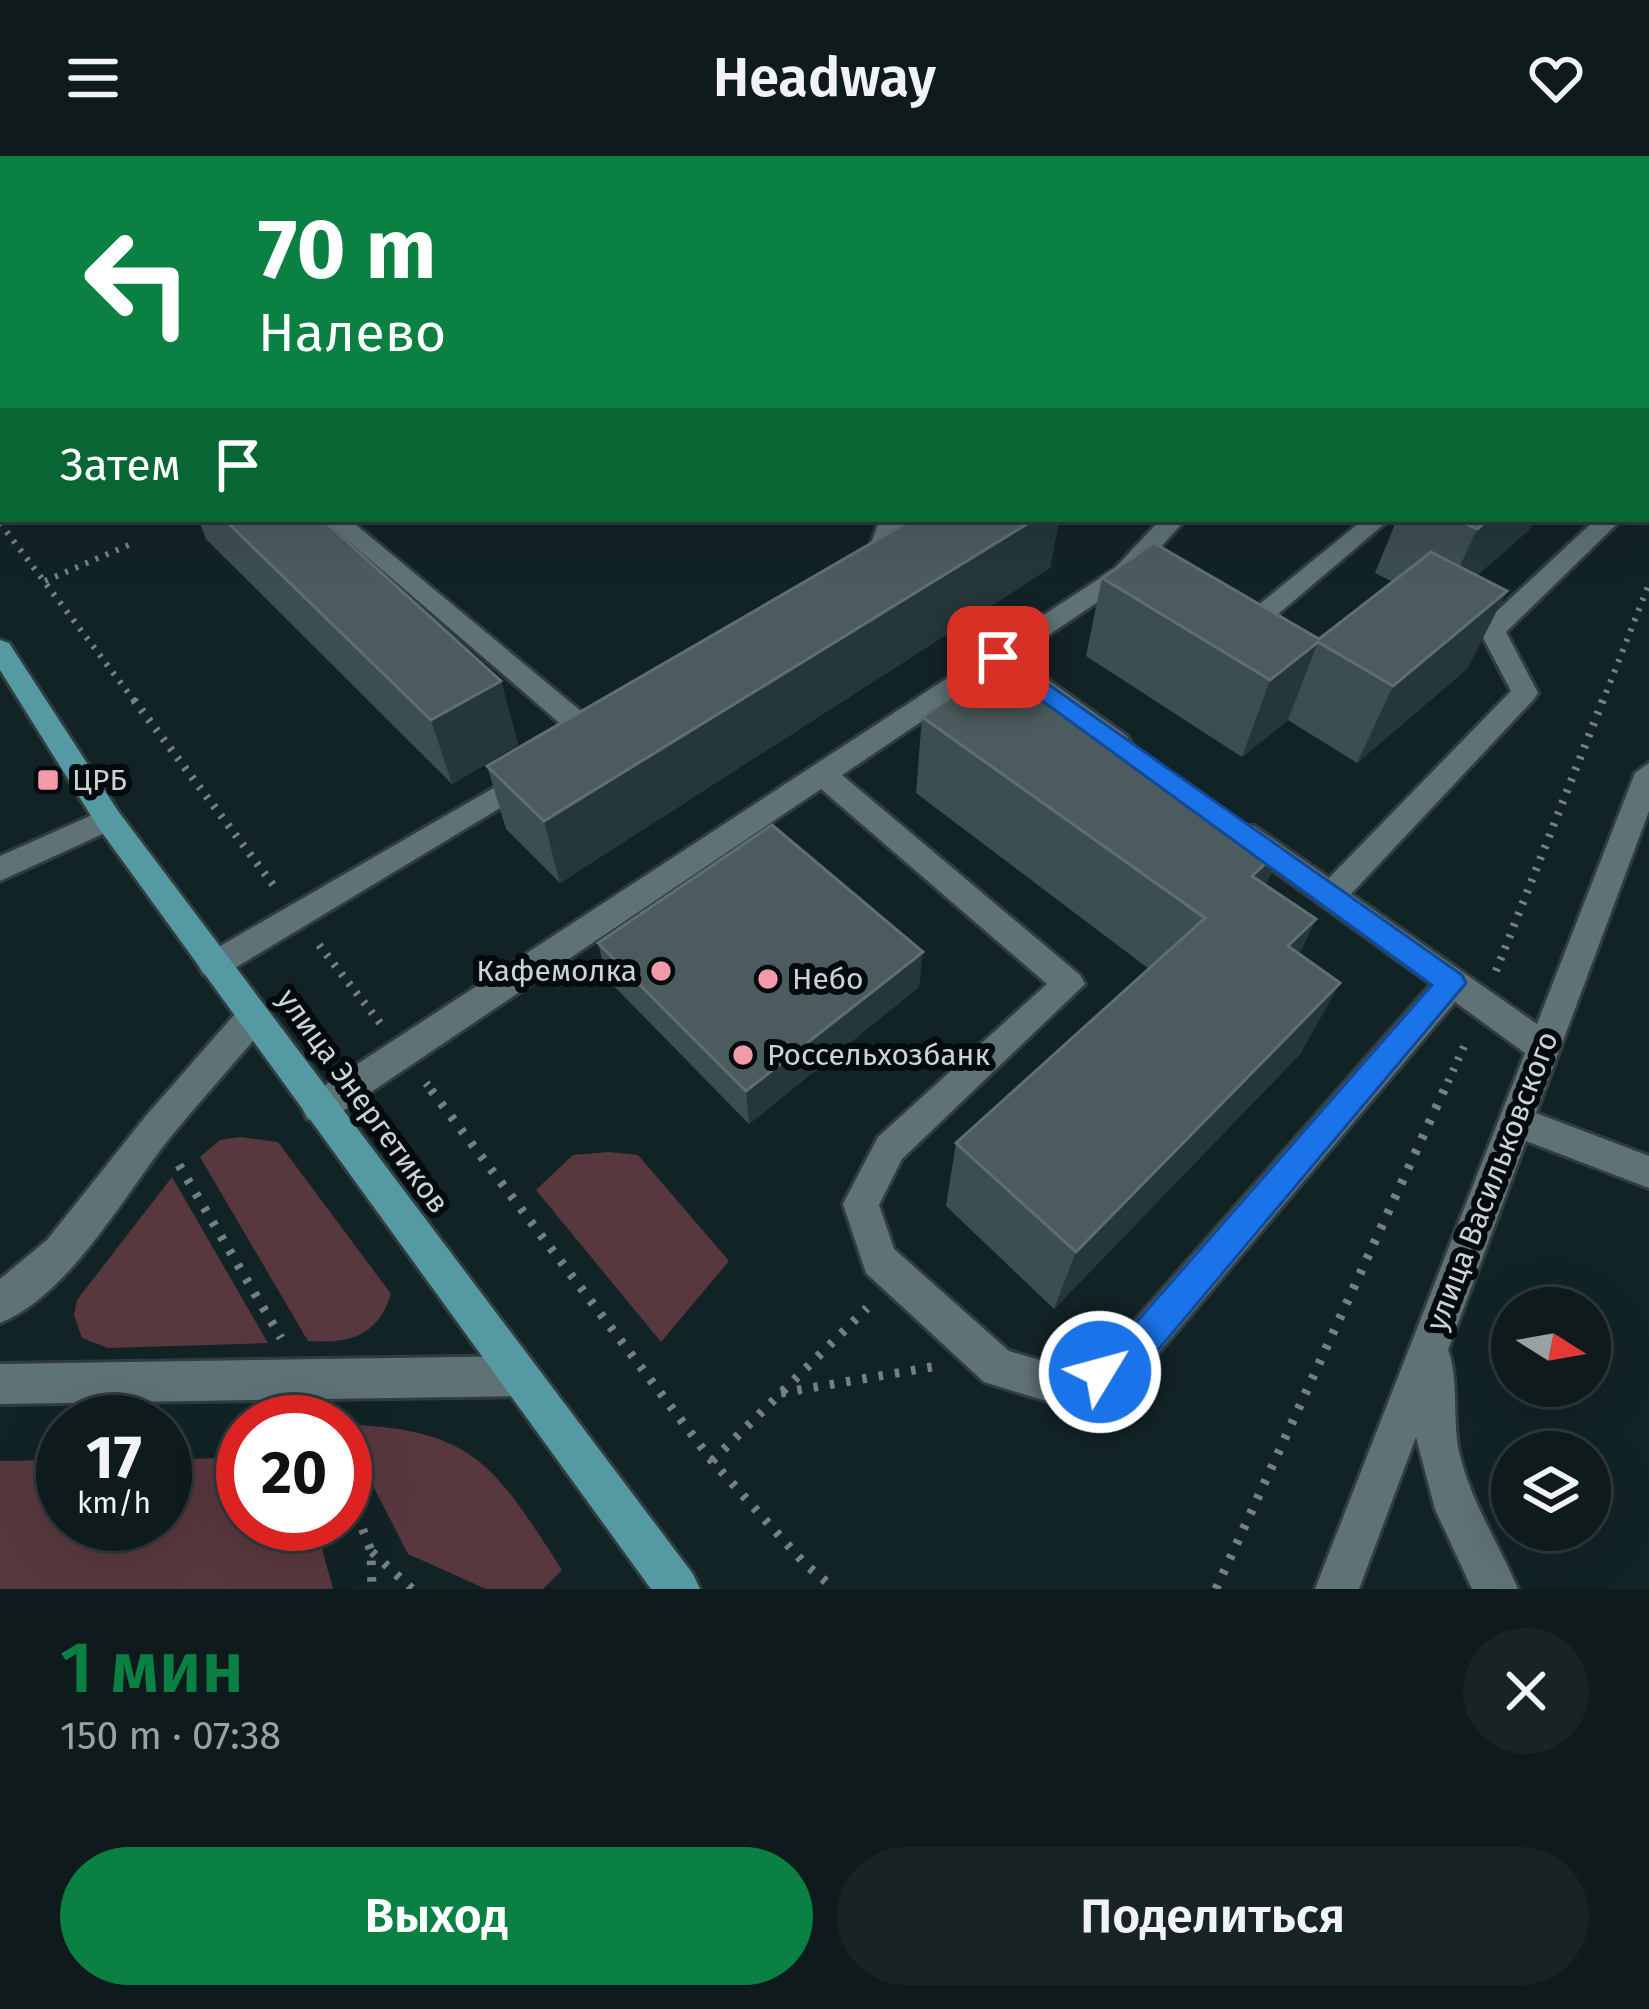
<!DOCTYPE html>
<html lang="ru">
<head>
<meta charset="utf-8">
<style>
  :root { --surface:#0e1a1c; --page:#172325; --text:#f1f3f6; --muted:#9ba1a3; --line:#2e383b; --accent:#0b8043 }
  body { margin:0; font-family:"Fira Sans",sans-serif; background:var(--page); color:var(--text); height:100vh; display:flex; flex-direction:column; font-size:45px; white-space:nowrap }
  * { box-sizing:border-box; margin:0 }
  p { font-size:39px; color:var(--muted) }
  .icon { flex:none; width:66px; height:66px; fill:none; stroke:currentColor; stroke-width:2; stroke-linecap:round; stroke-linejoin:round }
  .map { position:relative; height:1433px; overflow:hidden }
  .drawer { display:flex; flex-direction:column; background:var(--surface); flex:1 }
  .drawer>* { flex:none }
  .banner { position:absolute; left:0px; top:0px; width:1650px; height:366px; box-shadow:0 12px 48px #0002,0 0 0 3px var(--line); background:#0b8043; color:#fff; overflow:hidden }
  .needle { width:78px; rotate:101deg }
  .tools { position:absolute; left:1491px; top:1131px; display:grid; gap:24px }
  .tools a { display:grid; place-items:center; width:120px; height:120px; border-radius:50%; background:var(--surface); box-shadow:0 12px 48px #0002,0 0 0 3px var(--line); font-size:60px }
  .speed { position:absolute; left:36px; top:1239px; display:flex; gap:24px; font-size:60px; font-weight:700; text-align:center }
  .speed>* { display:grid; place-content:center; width:156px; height:156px; border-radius:50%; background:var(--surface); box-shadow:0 12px 48px #0002,0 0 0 3px var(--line); line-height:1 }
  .speed small { font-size:30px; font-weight:400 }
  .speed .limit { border:18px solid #d22; background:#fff; color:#111 }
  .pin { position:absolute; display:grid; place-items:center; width:102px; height:102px; color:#fff; margin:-51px; border-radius:24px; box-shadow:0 6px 18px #0006 }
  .me { position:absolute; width:132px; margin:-66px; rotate:53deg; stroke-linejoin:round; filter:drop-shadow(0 0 9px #0008) }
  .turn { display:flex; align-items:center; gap:42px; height:252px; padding:0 60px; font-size:54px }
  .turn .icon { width:156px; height:156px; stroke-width:2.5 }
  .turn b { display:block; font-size:84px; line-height:102px }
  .then { display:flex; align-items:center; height:114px; padding:0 60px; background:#0003; gap:24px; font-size:45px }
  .round { display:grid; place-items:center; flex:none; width:126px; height:126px; border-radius:63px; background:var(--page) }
  .overview { display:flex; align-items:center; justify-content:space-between; height:204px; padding:0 60px }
  h1 { font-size:72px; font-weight:600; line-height:90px; color:var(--accent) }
  .cta { display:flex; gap:24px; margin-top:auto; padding:24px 60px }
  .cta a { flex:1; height:138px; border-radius:72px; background:var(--accent); color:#fff; font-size:48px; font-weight:600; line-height:138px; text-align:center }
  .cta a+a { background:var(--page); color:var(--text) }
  header { display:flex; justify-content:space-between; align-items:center; height:156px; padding:0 60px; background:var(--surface); font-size:54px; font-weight:600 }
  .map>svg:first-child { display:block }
</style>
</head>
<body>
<header><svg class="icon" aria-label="menu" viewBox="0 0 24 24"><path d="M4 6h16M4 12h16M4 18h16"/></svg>Headway<svg class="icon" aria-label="heart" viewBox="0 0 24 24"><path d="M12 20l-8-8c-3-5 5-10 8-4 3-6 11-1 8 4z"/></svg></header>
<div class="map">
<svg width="1649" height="1433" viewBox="0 0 1649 1433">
  <rect width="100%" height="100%" fill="#122326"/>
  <!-- green -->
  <g fill="#58383e">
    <path d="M240,981L278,986L391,1138C378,1180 349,1188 308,1185L200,1001L220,984Z"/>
    <polygon points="608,996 638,999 729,1105 661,1186 536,1034 573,999"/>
    <polygon points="172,1021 268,1187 108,1192 82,1182 74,1159 77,1144"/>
    <path d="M353,1269C478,1274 498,1316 562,1414L543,1433H486L408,1398L354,1293Z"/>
    <polygon points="243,1302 243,1368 315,1368 333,1433 0,1433 0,1305 63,1304 63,1368 165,1368 165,1303"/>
  </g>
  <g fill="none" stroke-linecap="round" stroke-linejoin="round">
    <!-- minor casing -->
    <g stroke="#313c3f" stroke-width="6">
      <g id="minor">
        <polygon points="47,0 65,0 67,3 49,3"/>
        <polygon points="1647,295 1649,296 1649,310 1647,309"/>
        <polygon points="1649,319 1649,334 1647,335 1647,320"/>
        <polygon points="323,363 349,363 605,575 609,582 605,589 585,589"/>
        <polygon points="880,363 904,363 885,414 873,422 861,414"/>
        <path d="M1161,363H1186L1132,423L1016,501L1127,580L1131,587L1127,594H1107L998,514L842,619L1080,819L1085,828L902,1003L879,1049L894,1093L1009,1195L1067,1212L1117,1185L1431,828L1234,686L1229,678L1234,670H1254L1329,722L1511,535L1479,474L1483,468L1596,363H1622L1506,476L1538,537L1534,543L1351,738L1537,868L1635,617L1649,607V655L1536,957L1649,1000V1032L1526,985L1448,1194C1459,1221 1452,1264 1459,1296C1471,1346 1498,1386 1518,1433H1472L1435,1353L1416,1281L1359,1433H1315L1525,897L1455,846L1145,1213L1069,1252L984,1226L866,1117L843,1048L878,981L1047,828L821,633L331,963L319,967L307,963L302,952L307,941L1114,413Z"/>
        <path d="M1364,363H1390L1256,477C1244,480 1232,477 1225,466L1229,460H1245Z"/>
        <polygon points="530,611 544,621 540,628 225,818 214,822 203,818 198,809 203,800"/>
        <polygon points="108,652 118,655 122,663 118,671 0,725 0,700"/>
        <path d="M253,847L265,851L269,861L265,871C233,909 199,946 168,984C123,1041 69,1139 0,1167V1123L47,1084L145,961L241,851Z"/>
        <polygon points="519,1200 533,1206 539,1220 533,1234 519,1240 0,1248 0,1208"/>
      </g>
    </g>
    <!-- major casing -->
    <g stroke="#313c3f" stroke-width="6">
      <polygon id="major" points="0,484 9,487 118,655 693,1418 700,1433 651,1433 98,671 0,514"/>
    </g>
    <!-- path-far3 -->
    <g stroke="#748183" stroke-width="4.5" stroke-dasharray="1.5 6" stroke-linecap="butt">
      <polyline points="1448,0 1456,3"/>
      <polyline points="1111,3 1118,0"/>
    </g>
    <!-- path-far2 -->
    <g stroke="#748183" stroke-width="6" stroke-dasharray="3 8" stroke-linecap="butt">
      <polyline points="0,367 136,547"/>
      <polyline points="45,425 131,388"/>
      <polyline points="1602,547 1649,428"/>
    </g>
    <!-- path-far1 -->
    <g stroke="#748183" stroke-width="8" stroke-dasharray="3 9" stroke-linecap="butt">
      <polyline points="134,544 277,734"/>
      <polyline points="319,789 380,867"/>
      <polyline points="1496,815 1603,544"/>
      <polyline points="426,927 434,937"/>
      <polyline points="1443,937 1467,884"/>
    </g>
    <!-- path -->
    <g stroke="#748183" stroke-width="9" stroke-dasharray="4.5 12" stroke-linecap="butt">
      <polyline points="431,934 712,1305 805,1408 835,1433"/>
      <polyline points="179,1009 281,1182"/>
      <polyline points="781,1237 932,1211"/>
      <polyline points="712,1305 867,1152"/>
      <polyline points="345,1327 371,1395 372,1433"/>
      <polyline points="372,1396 412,1433"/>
      <polyline points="1216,1433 1444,934"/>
    </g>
    <!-- minor -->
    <use href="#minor" fill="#5f7275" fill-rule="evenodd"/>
    <!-- major -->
    <use href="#major" fill="#5599a2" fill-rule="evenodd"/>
  </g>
  <!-- wall -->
  <g fill="#3d4e50">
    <polygon points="108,0 256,0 260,3 112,3"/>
    <polygon points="875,0 1038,0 1045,3 874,3"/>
    <polygon points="1133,0 1277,0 1271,3 1132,3"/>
    <polygon points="0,64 3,67 3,142 0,139"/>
    <polygon points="198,363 322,363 501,525 518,589 452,628 206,383"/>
    <polygon points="913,363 1059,363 1050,412 560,727 506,673 487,610"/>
    <polygon points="1397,363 1535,363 1529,374 1476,420 1507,435 1467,513 1357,607 1288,564 1242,601 1086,500 1102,422 1319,483 1393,426 1375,417"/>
    <polygon points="922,561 1281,693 1266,729 1316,763 1299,798 1301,897 1054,1153 946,1050 956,987 1149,813 916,637"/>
    <polygon points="598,787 919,831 749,968 607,823"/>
  </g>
  <!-- shaded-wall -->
  <g fill="#253739">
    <polygon points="0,0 28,0 30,3 3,3 3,33 0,33"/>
    <polygon points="629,0 786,0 779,3 621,3"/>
    <polygon points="1205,0 1277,0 1271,3 1204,3"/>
    <polygon points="1035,363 1059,363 1050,412 560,727 544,665"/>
    <polygon points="1489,363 1535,363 1529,374 1441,451 1477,373"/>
    <polygon points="1507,435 1467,513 1357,607 1393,530"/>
    <polygon points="1318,486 1288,564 1242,601 1270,524"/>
    <polygon points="501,525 518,589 452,628 431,564"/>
    <polygon points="1281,693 1249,767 1252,720"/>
    <polygon points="1316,763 1280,835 1288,790"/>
    <polygon points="923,796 919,831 749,968 746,935"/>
    <polygon points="1340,827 1301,897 1054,1153 1076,1096"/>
  </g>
  <!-- building -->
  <g fill="#4c5c5e" stroke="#5f6f71" stroke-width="3">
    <polygon points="164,0 256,0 260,3 168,3"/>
    <polygon points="555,0 629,0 621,3 547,3"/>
    <polygon points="944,0 1038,0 1045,3 951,3"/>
    <polygon points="0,64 3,67 3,122 0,119"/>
    <polygon points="224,363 322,363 501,525 431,564"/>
    <polygon points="913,363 1035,363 544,665 487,610"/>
    <polygon points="1456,363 1489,363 1477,373"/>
    <polygon points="1154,387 1319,483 1431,396 1507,435 1393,530 1318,486 1270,524 1102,422"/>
    <polygon points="1000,507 1281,693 1252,720 1316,763 1288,790 1340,827 1076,1096 956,987 1205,762 922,561"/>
    <polygon points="772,669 923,796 746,935 598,787"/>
  </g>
  <!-- route -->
  <polygon fill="#1a73e8" stroke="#114b97" stroke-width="3" points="998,493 1462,819 1466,827 1143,1212 1100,1234 1087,1228 1082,1216 1087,1203 1118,1187 1432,829 989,506 986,501"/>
  <!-- markers -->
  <g fill="#f39aaa" stroke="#050b0c" stroke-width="4.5">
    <rect x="36" y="612" width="24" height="24" rx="6"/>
    <circle cx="661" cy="815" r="12"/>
    <circle cx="768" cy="823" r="12"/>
    <circle cx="743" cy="899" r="12"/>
  </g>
  <g text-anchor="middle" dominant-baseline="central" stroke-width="12" stroke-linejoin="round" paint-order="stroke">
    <!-- poi labels -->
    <g font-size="30" fill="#c9d4d5" stroke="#050b0c" text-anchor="start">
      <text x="72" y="624">ЦРБ</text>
      <text x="637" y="815" text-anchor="end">Кафемолка</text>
      <text x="792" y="823">Небо</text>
      <text x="767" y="899">Россельхозбанк</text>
    </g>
    <!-- street labels -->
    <g font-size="30" fill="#c9d4d5" stroke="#050b0c">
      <text transform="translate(363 945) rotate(54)">улица Энергетиков</text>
      <text transform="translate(1492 1025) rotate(-69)">улица Васильковского</text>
    </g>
  </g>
</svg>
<div class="tools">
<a><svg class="needle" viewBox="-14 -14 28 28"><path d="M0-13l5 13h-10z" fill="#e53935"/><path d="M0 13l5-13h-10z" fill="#9ba1a3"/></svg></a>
<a><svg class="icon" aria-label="layers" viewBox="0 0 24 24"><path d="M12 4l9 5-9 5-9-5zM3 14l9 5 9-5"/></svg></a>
</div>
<div class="speed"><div>17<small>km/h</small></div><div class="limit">20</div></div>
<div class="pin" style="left:998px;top:501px;background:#d93025"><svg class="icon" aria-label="arrive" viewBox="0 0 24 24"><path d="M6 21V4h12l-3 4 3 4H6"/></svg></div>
<svg class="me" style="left:1100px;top:1216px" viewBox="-20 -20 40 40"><circle r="17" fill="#1a73e8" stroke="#fff" stroke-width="3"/><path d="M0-11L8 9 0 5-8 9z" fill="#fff"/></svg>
<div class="banner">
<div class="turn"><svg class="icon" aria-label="left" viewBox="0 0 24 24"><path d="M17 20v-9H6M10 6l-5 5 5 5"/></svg><div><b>70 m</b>Налево</div></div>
<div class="then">Затем<svg class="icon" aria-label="arrive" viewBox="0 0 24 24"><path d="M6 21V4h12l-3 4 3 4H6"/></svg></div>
</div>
</div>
<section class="drawer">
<div class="overview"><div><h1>1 мин</h1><p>150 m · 07:38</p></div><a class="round"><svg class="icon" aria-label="close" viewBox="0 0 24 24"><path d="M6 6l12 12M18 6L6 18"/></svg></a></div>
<div class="cta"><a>Выход</a><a>Поделиться</a></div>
</section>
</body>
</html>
